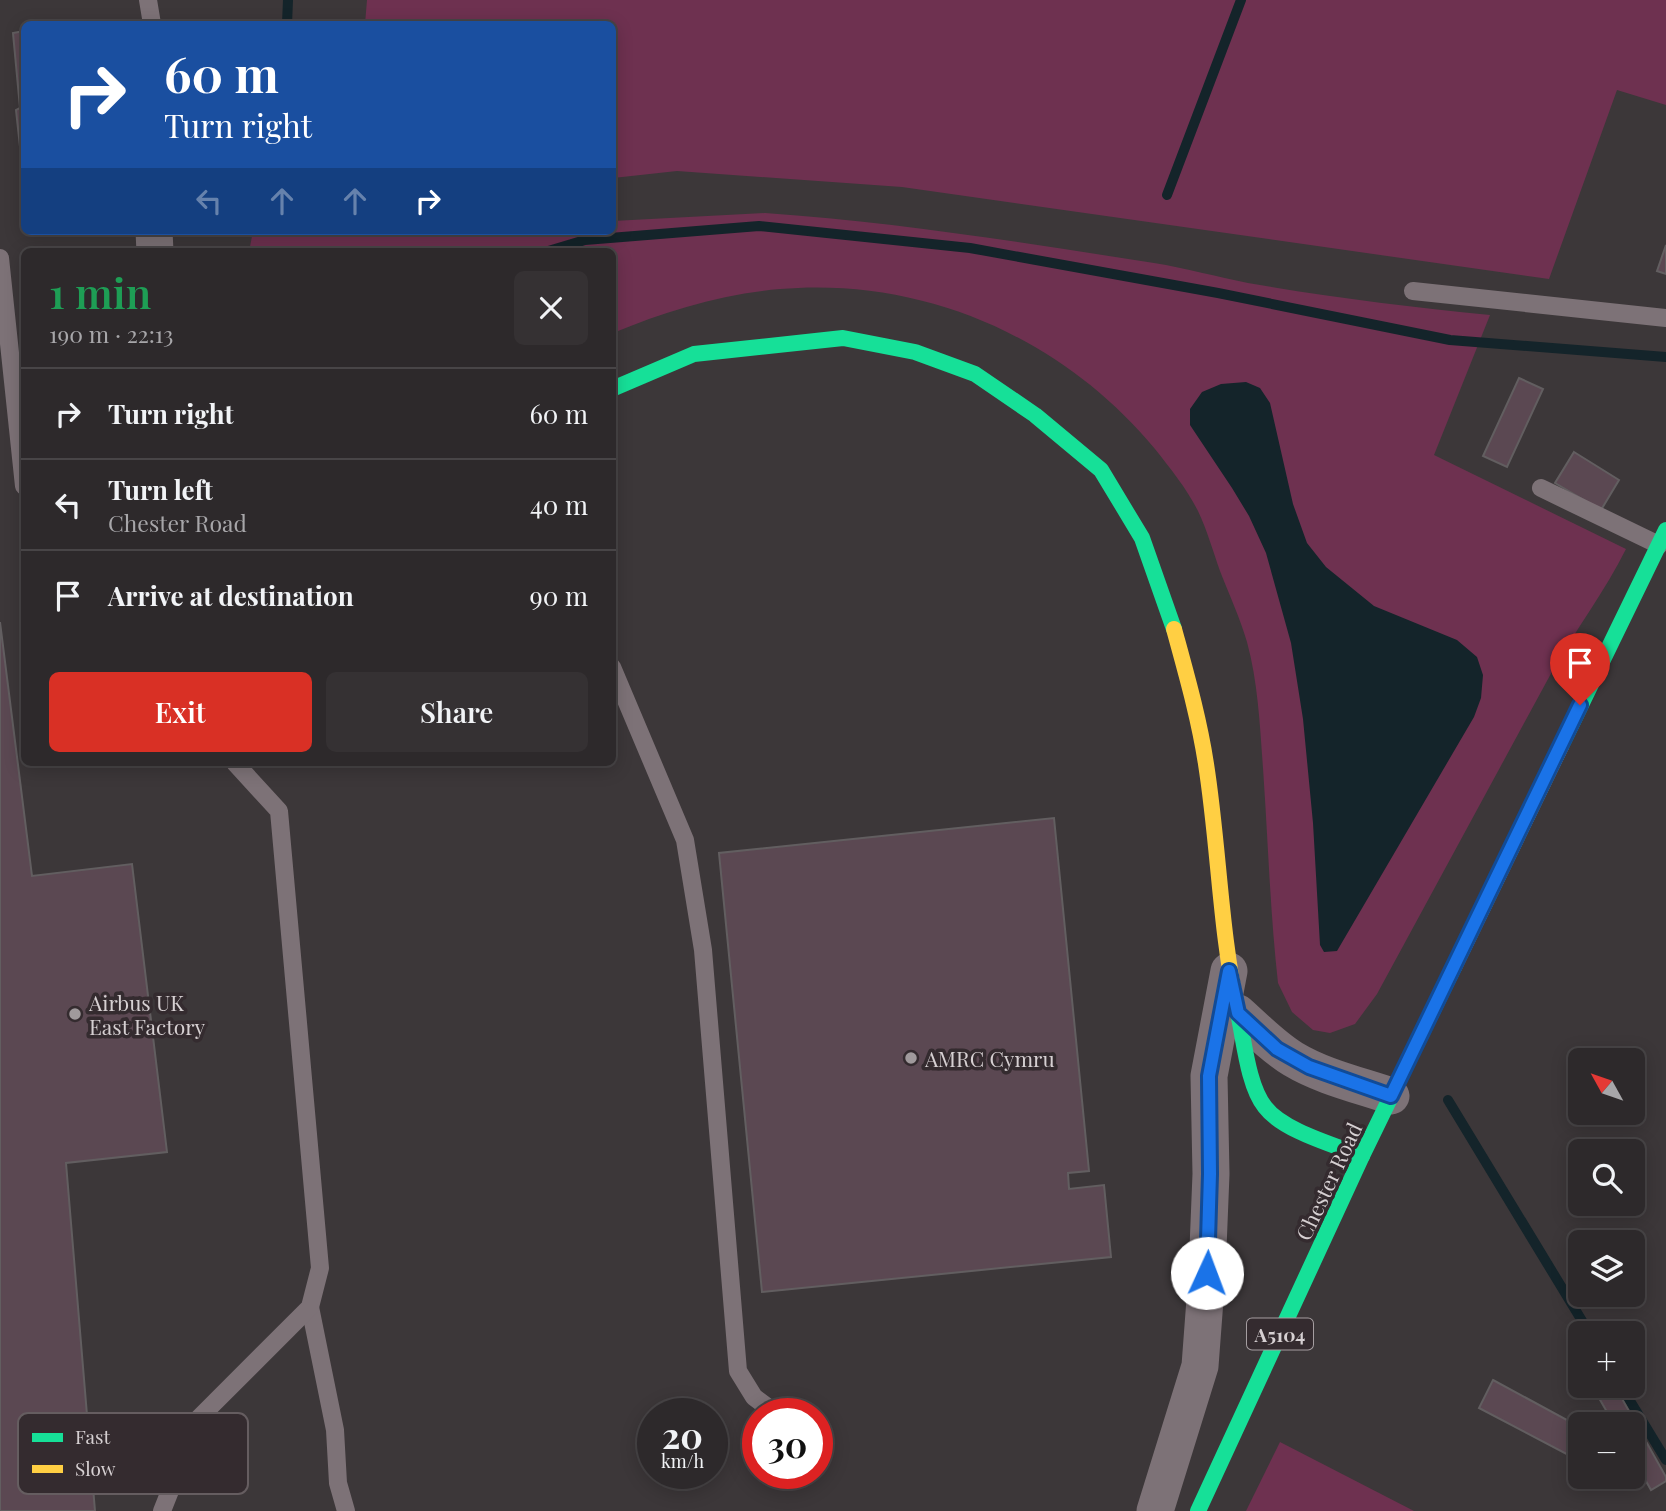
<!DOCTYPE html>
<html lang="en">
<head>
<meta charset="utf-8">
<style>
  :root { --surface:#2d292b; --page:#353133; --text:#f1f3f6; --muted:#a7a6a9; --line:#484547; --accent:#d93025 }
  body { margin:0; font-family:"Playfair Display",serif; background:var(--page); color:var(--text); height:100vh; display:flex; flex-direction:column; font-size:26px; white-space:nowrap }
  * { box-sizing:border-box; margin:0 }
  p { font-size:23px; color:var(--muted) }
  .icon { flex:none; width:38px; height:38px; fill:none; stroke:currentColor; stroke-width:2; stroke-linecap:round; stroke-linejoin:round }
  .map { position:relative; flex:1; overflow:hidden }
  .panel { position:absolute; left:21px; top:248px; width:595px; height:518px; display:flex; flex-direction:column; background:var(--surface); border-radius:10px; box-shadow:0 4px 18px #0003,0 0 0 2px var(--line) }
  .panel>* { flex:none }
  .top-card { position:absolute; left:21px; top:21px; width:595px; height:214px; border-radius:10px; box-shadow:0 4px 18px #0003,0 0 0 2px var(--line); background:#1a4fa0; color:#fff; overflow:hidden }
  .needle { width:46px; rotate:310deg }
  .buttons { position:absolute; left:1568px; top:1048px; display:grid; gap:14px }
  .buttons a { display:grid; place-items:center; width:77px; height:77px; border-radius:10px; background:var(--surface); box-shadow:0 4px 18px #0003,0 0 0 2px var(--line); font-size:35px }
  .speed { position:absolute; left:637px; top:1398px; display:flex; gap:14px; font-size:35px; font-weight:700; text-align:center }
  .speed>* { display:grid; place-content:center; width:91px; height:91px; border-radius:50%; background:var(--surface); box-shadow:0 4px 18px #0003,0 0 0 2px var(--line); line-height:1 }
  .speed small { font-size:18px; font-weight:400 }
  .speed .limit { border:10px solid #d22; background:#fff; color:#111 }
  .pin { position:absolute; display:grid; place-items:center; width:60px; height:60px; color:#fff; margin:-72px -30px; border-radius:50% 50% 50% 0; rotate:-45deg; box-shadow:0 0 7px #0007 }
  .pin .icon { rotate:45deg }
  .me { position:absolute; width:77px; margin:-38px; rotate:2deg; stroke-linejoin:round; filter:drop-shadow(0 0 5px #0008) }
  .turn { display:flex; align-items:center; gap:24px; height:147px; padding:0 28px; font-size:32px }
  .turn .icon { width:91px; height:91px; stroke-width:2.5 }
  .turn b { display:block; font-size:49px; line-height:60px }
  .lanes { display:flex; align-items:center; height:66px; padding:0 28px; background:#0003; justify-content:center; gap:35px; direction:ltr }
  .lanes .off { opacity:.35 }
  .round { display:grid; place-items:center; flex:none; width:74px; height:74px; border-radius:10px; background:var(--page) }
  .summary { display:flex; align-items:center; justify-content:space-between; height:119px; padding:0 28px }
  h1 { font-size:42px; font-weight:600; line-height:52px; color:#1e9e55 }
  .cta { display:flex; gap:14px; margin-top:auto; padding:14px 28px }
  .cta a { flex:1; height:80px; border-radius:10px; background:var(--accent); color:#fff; font-size:28px; font-weight:600; line-height:80px; text-align:center }
  .cta a+a { background:var(--page); color:var(--text) }
  ul { padding:0; list-style:none }
  li { display:flex; align-items:center; gap:21px; height:91px; padding:0 28px; border-top:2px solid var(--line) }
  li div { flex:1 }
  li b { display:block; font-size:26px }
  li em { font-style:normal }
  .map>svg:first-child { display:block }
</style>
</head>
<body>
<div class="map">
<svg width="1666" height="1511" viewBox="0 0 1666 1511">
  <rect width="100%" height="100%" fill="#3c3739"/>
  <!-- green -->
  <g fill="#6e3150">
    <polygon points="367,0 1666,0 1666,105 1617,90 1549,279 902,187 677,171 613,178 612,24 365,24"/>
    <path d="M765,213C896,222 1025,243 1154,263C1186,268 1217,277 1248,283C1328,297 1409,307 1490,315L1434,455L1626,549C1605,591 1577,628 1554,668L1377,994L1355,1024L1330,1033L1313,1030L1292,1012L1278,983C1270,911 1268,840 1263,768C1260,727 1258,682 1247,642C1240,618 1229,594 1220,571C1213,551 1207,530 1198,511C1187,489 1170,468 1155,449C1067,343 936,282 798,288C735,290 670,309 613,333L612,252H249L253,231H349L410,237L543,231H612L613,221Z"/>
    <polygon points="1280,1442 1414,1511 1246,1511"/>
  </g>
  <!-- water -->
  <polygon fill="#14242a" points="1246,382 1260,388 1270,403 1293,504 1307,543 1326,567 1374,606 1457,640 1477,657 1483,675 1481,698 1474,717 1337,951 1324,952 1320,945 1313,823 1303,719 1291,643 1266,553 1249,516 1232,488 1190,425 1190,409 1202,392 1221,384"/>
  <g fill="none" stroke-linecap="round" stroke-linejoin="round">
    <!-- stream -->
    <g stroke="#14242a" stroke-width="10">
      <polyline points="287,24 288,0"/>
      <polyline points="1167,195 1241,0"/>
      <polyline points="545,252 585,240 759,226 970,248 1218,293 1450,340 1666,357"/>
      <polyline points="1448,1100 1590,1334"/>
      <polyline points="1621,1386 1666,1460"/>
    </g>
  </g>
  <!-- building -->
  <g fill="#5b4852" stroke="#625e60" stroke-width="2">
    <polygon points="24,31 24,165 22,165 16,110 20,108 13,33"/>
    <polygon points="1666,245 1666,274 1657,271"/>
    <polygon points="1519,378 1543,389 1507,467 1483,456"/>
    <polygon points="1574,452 1619,480 1601,510 1555,483"/>
    <polygon points="0,622 32,876 132,864 167,1152 66,1163 95,1511 0,1511"/>
    <polygon points="1054,818 1089,1171 1068,1173 1069,1189 1104,1185 1111,1257 762,1292 719,853"/>
    <polygon points="1493,1380 1580,1427 1580,1461 1479,1408"/>
    <polygon points="1616,1388 1666,1477 1666,1481 1651,1490 1633,1458 1633,1424 1614,1424 1599,1398"/>
  </g>
  <g fill="none" stroke-linecap="round" stroke-linejoin="round">
    <!-- lane -->
    <g stroke="#7d7277" stroke-width="18">
      <polyline points="148,0 152,24"/>
      <polyline points="0,258 24,486"/>
      <polyline points="1413,291 1666,318"/>
      <polyline points="1541,488 1659,545"/>
      <polyline points="612,667 685,840 703,950 738,1371 754,1397 766,1406"/>
      <polyline points="310,1307 335,1430 338,1483 346,1511"/>
      <polyline points="162,1511 199,1418 310,1307 320,1268 279,811 235,763"/>
    </g>
    <!-- street -->
    <g stroke="#7d7277" stroke-width="37">
      <polyline points="154,231 155,252"/>
      <path d="M1238,1013C1256,1029 1273,1047 1293,1059C1323,1077 1359,1085 1391,1096"/>
      <polyline points="1155,1511 1200,1366 1207,1273 1211,1174 1209,1076 1229,971"/>
    </g>
    <!-- fast -->
    <g stroke="#16e098" stroke-width="16">
      <polyline points="612,389 694,354 843,338 915,352 975,374 1035,415 1101,470 1142,538 1174,629"/>
      <polyline points="1561,746 1666,530"/>
      <path d="M1238,1013C1244,1040 1248,1086 1265,1107C1283,1131 1335,1145 1362,1156"/>
      <polyline points="1198,1511 1362,1156 1454,967"/>
    </g>
    <!-- slow -->
    <g stroke="#ffcf43" stroke-width="16">
      <path d="M1174,629C1186,673 1199,718 1206,764C1219,847 1220,931 1238,1013"/>
      <polyline points="1454,967 1561,746"/>
    </g>
  </g>
  <g fill="none" stroke-linecap="round" stroke-linejoin="round">
    <!-- route casing -->
    <g stroke="#114b97" stroke-width="18">
      <polyline id="route" points="1207,1273 1210,1174 1209,1076 1229,971 1238,1013 1277,1049 1309,1067 1391,1096 1580,705"/>
    </g>
    <!-- route -->
    <use href="#route" stroke="#1a73e8" stroke-width="12"/>
  </g>
  <!-- markers -->
  <g fill="#a09a9c" stroke="#342b2f" stroke-width="2.5">
    <circle cx="75" cy="1014" r="7"/>
    <circle cx="911" cy="1058" r="7"/>
  </g>
  <g text-anchor="middle" dominant-baseline="central" stroke-width="7" stroke-linejoin="round" paint-order="stroke">
    <!-- shield labels -->
    <rect fill="#342b2f" stroke="#a59ea1" stroke-width="2" x="1247" y="1318.5" width="66" height="31" rx="5"/>
    <g font-size="19" font-weight="bold" fill="#d6d0d2">
      <text x="1280" y="1334">A5104</text>
    </g>
    <!-- poi labels -->
    <g font-size="21" fill="#d6d0d2" stroke="#342b2f" text-anchor="start">
      <text x="89" y="1002">Airbus UK<tspan x="89" dy="24">East Factory</tspan></text>
      <text x="925" y="1058">AMRC Cymru</text>
    </g>
    <!-- street labels -->
    <g font-size="21" fill="#d6d0d2" stroke="#342b2f">
      <text transform="translate(1328 1181) rotate(-65)">Chester Road</text>
    </g>
  </g>
  <!-- legend -->
  <rect x="18" y="1413" width="230" height="81" rx="10" fill="#342b2f" stroke="#655d60" stroke-width="2"/>
  <rect x="32" y="1433" width="31" height="9" fill="#16e098"/>
  <rect x="32" y="1465" width="31" height="8" fill="#ffcf43"/>
  <g font-size="19" fill="#d6d0d2">
    <text x="75" y="1444">Fast</text>
    <text x="75" y="1476">Slow</text>
  </g>
</svg>
<div class="buttons">
<a><svg class="needle" viewBox="-14 -14 28 28"><path d="M0-13l5 13h-10z" fill="#e53935"/><path d="M0 13l5-13h-10z" fill="#a7a6a9"/></svg></a>
<a><svg class="icon" aria-label="search" viewBox="0 0 24 24"><circle cx="10" cy="10" r="6"/><path d="M15 15l6 6"/></svg></a>
<a><svg class="icon" aria-label="layers" viewBox="0 0 24 24"><path d="M12 4l9 5-9 5-9-5zM3 14l9 5 9-5"/></svg></a>
<a>+</a>
<a>−</a>
</div>
<div class="speed"><div>20<small>km/h</small></div><div class="limit">30</div></div>
<div class="pin" style="left:1580px;top:705px;background:#d93025"><svg class="icon" aria-label="arrive" viewBox="0 0 24 24"><path d="M6 21V4h12l-3 4 3 4H6"/></svg></div>
<svg class="me" style="left:1207px;top:1273px" viewBox="-20 -20 40 40"><circle r="19" fill="#fff"/><path d="M0-13L10 11 0 6-10 11z" fill="#1a73e8"/></svg>
<div class="top-card">
<div class="turn"><svg class="icon" aria-label="right" viewBox="0 0 24 24"><path d="M7 20v-9h11M14 6l5 5-5 5"/></svg><div><b>60 m</b>Turn right</div></div>
<div class="lanes"><svg class="icon off" aria-label="left" viewBox="0 0 24 24"><path d="M17 20v-9H6M10 6l-5 5 5 5"/></svg><svg class="icon off" aria-label="ahead" viewBox="0 0 24 24"><path d="M12 20V5M6 11l6-6 6 6"/></svg><svg class="icon off" aria-label="ahead" viewBox="0 0 24 24"><path d="M12 20V5M6 11l6-6 6 6"/></svg><svg class="icon" aria-label="right" viewBox="0 0 24 24"><path d="M7 20v-9h11M14 6l5 5-5 5"/></svg></div>
</div>
<section class="panel">
<div class="summary"><div><h1>1 min</h1><p>190 m · 22:13</p></div><a class="round"><svg class="icon" aria-label="close" viewBox="0 0 24 24"><path d="M6 6l12 12M18 6L6 18"/></svg></a></div>
<ul>
<li><svg class="icon" aria-label="right" viewBox="0 0 24 24"><path d="M7 20v-9h11M14 6l5 5-5 5"/></svg><div><b>Turn right</b></div><em>60 m</em></li>
<li><svg class="icon" aria-label="left" viewBox="0 0 24 24"><path d="M17 20v-9H6M10 6l-5 5 5 5"/></svg><div><b>Turn left</b><p>Chester Road</p></div><em>40 m</em></li>
<li><svg class="icon" aria-label="arrive" viewBox="0 0 24 24"><path d="M6 21V4h12l-3 4 3 4H6"/></svg><div><b>Arrive at destination</b></div><em>90 m</em></li>
</ul>
<div class="cta"><a>Exit</a><a>Share</a></div>
</section>
</div>
</body>
</html>
